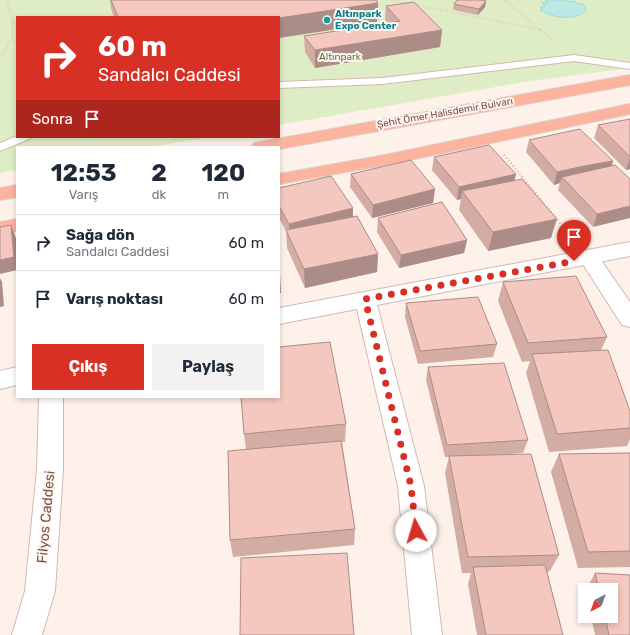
<!DOCTYPE html>
<html lang="tr">
<head>
<meta charset="utf-8">
<style>
  :root { --surface:#fff; --page:#f2f2f3; --text:#1f2937; --muted:#747a83; --line:#e0e1e3; --accent:#d93025 }
  body { margin:0; font-family:Rubik,sans-serif; background:var(--page); color:var(--text); height:100vh; display:flex; flex-direction:column; font-size:15px; white-space:nowrap }
  * { box-sizing:border-box; margin:0 }
  p { font-size:13px; color:var(--muted) }
  .icon { flex:none; width:22px; height:22px; fill:none; stroke:currentColor; stroke-width:2; stroke-linecap:round; stroke-linejoin:round }
  .map { position:relative; flex:1; overflow:hidden }
  .drawer { position:absolute; left:16px; top:146px; width:264px; height:252px; display:flex; flex-direction:column; background:var(--surface); border-radius:0px; box-shadow:0 2px 6px #0003 }
  .drawer>* { flex:none }
  .hud { position:absolute; left:16px; top:16px; width:264px; height:122px; border-radius:0px; box-shadow:0 2px 6px #0003; background:#d93025; color:#fff; overflow:hidden }
  .needle { width:26px; rotate:221deg }
  .controls { position:absolute; left:578px; top:583px; display:grid; gap:8px }
  .controls a { display:grid; place-items:center; width:40px; height:40px; border-radius:0px; background:var(--surface); box-shadow:0 2px 6px #0003; font-size:20px }
  .pin { position:absolute; display:grid; place-items:center; width:34px; height:34px; color:#fff; margin:-41px -17px; border-radius:50% 50% 50% 0; rotate:-45deg; box-shadow:0 0 4px #0007 }
  .pin .icon { rotate:45deg }
  .me { position:absolute; width:44px; margin:-22px; rotate:354deg; stroke-linejoin:round; filter:drop-shadow(0 0 3px #0008) }
  .turn { display:flex; align-items:center; gap:14px; height:84px; padding:0 16px; font-size:18px }
  .turn .icon { width:52px; height:52px; stroke-width:2.5 }
  .turn b { display:block; font-size:28px; line-height:34px }
  .then { display:flex; align-items:center; height:38px; padding:0 16px; background:#0003; gap:8px; font-size:15px }
  .eta { display:flex; justify-content:space-evenly; align-items:center; height:68px; text-align:center }
  .eta b { font-size:24px; font-weight:700; line-height:28px }
  .primary-button { display:flex; gap:8px; margin-top:auto; padding:8px 16px }
  .primary-button a { flex:1; height:46px; border-radius:0px; background:var(--accent); color:#fff; font-size:16px; font-weight:700; line-height:46px; text-align:center }
  .primary-button a+a { background:var(--page); color:var(--text) }
  ul { padding:0; list-style:none }
  li { display:flex; align-items:center; gap:12px; height:56px; padding:0 16px; border-top:1px solid var(--line) }
  li div { flex:1 }
  li b { display:block; font-size:15px }
  li em { font-style:normal }
  .map>svg:first-child { display:block }
</style>
</head>
<body>
<div class="map">
<svg width="630" height="635" viewBox="0 0 630 635">
  <rect width="100%" height="100%" fill="#fef1e9"/>
  <!-- green -->
  <polygon fill="#dfedc6" points="0,0 630,0 630,68 530,81 279,125 279,17 17,17 17,137 209,137 152,147 17,147 17,170 0,173"/>
  <!-- water -->
  <path fill="#bce9e6" stroke="#a1dcd8" d="M545,0H567L570,2L575,1L578,4L582,3L586,9L585,11C574,22 551,17 540,10L543,9L540,7L545,6L542,3L548,2Z"/>
  <g fill="none" stroke-linecap="round" stroke-linejoin="round">
    <!-- service casing -->
    <g stroke="#d4b8b0" stroke-width="2">
      <g id="service">
        <polygon points="574,55 630,63 630,69 574,61 382,84 279,88 279,82 382,78"/>
        <polygon points="17,136 31,137 29,139 0,151 0,143"/>
      </g>
    </g>
    <!-- minor casing -->
    <g stroke="#d4b8b0" stroke-width="2">
      <g id="minor">
        <polygon points="630,242 630,256 377,305 424,486 442,635 412,635 398,486 357,309 279,324 279,308"/>
        <polygon points="17,367 17,385 0,389 0,371"/>
        <polygon points="39,397 63,397 63,469 55,591 42,635 12,635 25,591 37,469"/>
      </g>
    </g>
    <!-- tertiary casing -->
    <g stroke="#d4b8b0" stroke-width="2">
      <polygon id="tertiary" points="589,251 596,253 630,302 630,327 622,325 579,258 582,253"/>
    </g>
    <!-- trunk casing -->
    <g stroke="#dacecc" stroke-width="2">
      <g id="trunk">
        <polygon points="630,75 630,85 279,149 279,147 251,147 254,143 260,142"/>
        <polygon points="630,104 630,114 385,165 279,184 279,174 385,155"/>
        <polygon points="17,185 17,197 0,200 0,188"/>
        <polygon points="17,219 17,231 0,234 0,222"/>
      </g>
    </g>
    <!-- path-far1 -->
    <g stroke="#dbaba1" stroke-width="1.5" stroke-dasharray="0.5 2" stroke-linecap="butt">
      <polyline points="391,0 541,30"/>
      <polyline points="505,0 555,42"/>
      <polyline points="0,58 12,38 12,20 7,0"/>
    </g>
    <!-- path -->
    <polyline stroke="#dbaba1" stroke-width="2.5" stroke-dasharray="1 2.5" stroke-linecap="butt" points="504,155 572,238"/>
    <!-- service -->
    <use href="#service" fill="#fff" fill-rule="evenodd"/>
    <!-- minor -->
    <use href="#minor" fill="#fff" fill-rule="evenodd"/>
    <!-- tertiary -->
    <use href="#tertiary" fill="#fff" fill-rule="evenodd"/>
    <!-- trunk -->
    <use href="#trunk" fill="#fdb49e" fill-rule="evenodd"/>
  </g>
  <!-- wall -->
  <g fill="#d3aca4">
    <polygon points="110,0 376,0 378,3 377,23 279,17 114,17 111,8"/>
    <polygon points="486,1 485,7 478,15 453,10 454,4"/>
    <polygon points="386,6 442,30 440,47 315,68 305,52 304,36 385,23"/>
    <polygon points="630,119 630,169 626,170 594,138 598,125"/>
    <polygon points="529,140 613,161 612,166 615,165 593,227 558,190 560,183 554,185 526,152"/>
    <polygon points="434,157 516,174 514,181 551,238 488,251 459,210 461,199 457,200 432,170"/>
    <polygon points="351,174 435,189 433,203 372,218 350,187"/>
    <polygon points="279,188 353,208 353,216 378,254 377,272 305,288 287,248 286,231 279,218"/>
    <polygon points="378,218 467,240 464,253 399,268 377,232"/>
    <polygon points="503,282 607,337 601,350 630,428 630,439 627,446 549,452 526,373 530,361 522,362 498,301"/>
    <polygon points="406,303 497,344 493,357 418,364 405,317"/>
    <polygon points="428,367 528,440 523,453 494,455 559,555 550,571 547,572 563,635 477,635 468,584 471,573 462,573 445,473 449,457 445,457 426,380"/>
    <polygon points="346,424 345,442 342,442 355,529 354,545 233,557 230,540 246,449 244,434"/>
    <polygon points="630,453 630,567 578,568 551,472 559,454"/>
    <polygon points="595,573 630,575 630,635 595,635 591,616 611,616 611,590 586,590"/>
  </g>
  <!-- shaded-wall -->
  <g fill="#ac8c86">
    <polygon points="486,1 485,7 478,15 479,9"/>
    <polygon points="378,3 377,23 279,38 279,18"/>
    <polygon points="442,30 440,47 315,68 315,50"/>
    <polygon points="630,158 630,169 626,170"/>
    <polygon points="613,161 609,174 562,177 560,183 554,185 557,172 584,166"/>
    <polygon points="516,174 513,187 462,191 461,199 457,200 459,187"/>
    <polygon points="435,189 433,203 372,218 373,205"/>
    <polygon points="630,206 630,218 593,227 597,214"/>
    <polygon points="353,208 353,221 290,237 289,224"/>
    <polygon points="557,219 551,238 488,251 493,232"/>
    <polygon points="11,225 16,238 17,270 0,274 0,260"/>
    <polygon points="467,240 464,253 399,268 401,255"/>
    <polygon points="378,254 377,272 305,288 304,269"/>
    <polygon points="279,274 280,274 281,293 279,293"/>
    <polygon points="0,278 2,282 4,306 0,307"/>
  </g>
  <!-- building -->
  <g fill="#f5c8bf" stroke="#ac8c86">
    <polygon points="111,0 376,0 378,3 279,18 279,17 118,17"/>
    <polygon points="457,0 482,0 486,1 479,9 454,4"/>
    <polygon points="414,2 442,30 315,50 304,36 400,21 386,6"/>
    <polygon points="630,119 630,157 598,125"/>
    <polygon points="580,129 613,161 584,166 557,172 529,140"/>
    <polygon points="489,145 516,174 459,187 434,157"/>
    <polygon points="411,160 435,189 373,205 351,174"/>
    <polygon points="615,165 630,179 630,206 597,214 562,177"/>
    <polygon points="331,176 353,208 289,224 279,206 279,188"/>
    <polygon points="522,179 557,219 493,232 462,191"/>
    <polygon points="442,202 467,240 401,255 378,218"/>
    <polygon points="357,216 378,254 304,269 286,230"/>
    <polygon points="11,225 14,257 0,260 0,227"/>
    <polygon points="576,276 607,337 528,343 503,282"/>
    <polygon points="478,297 497,344 420,351 406,303"/>
    <polygon points="330,342 346,424 244,434 241,397 279,397 279,347"/>
    <polygon points="608,350 630,411 630,428 557,434 532,354"/>
    <polygon points="504,363 528,440 447,445 428,367"/>
    <polygon points="341,441 355,529 230,540 228,451"/>
    <polygon points="630,453 630,551 588,552 559,454"/>
    <polygon points="531,454 559,555 468,557 449,456"/>
    <polygon points="347,553 354,635 240,635 241,558"/>
    <polygon points="545,565 563,635 486,635 473,567"/>
    <polygon points="595,573 630,575 630,635 609,635 605,616 611,616 611,590 599,590"/>
  </g>
  <g fill="none" stroke-linecap="round" stroke-linejoin="round">
    <!-- route -->
    <polyline stroke="#d93025" stroke-width="7" stroke-dasharray="0 12.6" points="416,531 411,486 365,299 574,261"/>
  </g>
  <!-- markers -->
  <circle fill="#0f9aa8" stroke="#fff6f1" stroke-width="1.5" cx="327" cy="20" r="4"/>
  <g text-anchor="middle" dominant-baseline="central" stroke-width="4" stroke-linejoin="round" paint-order="stroke">
    <!-- far-culture labels -->
    <g font-size="10" font-weight="bold" fill="#0d838f" stroke="#fff6f1" text-anchor="start">
      <text x="335" y="14">Altınpark<tspan x="335" dy="12">Expo Center</tspan></text>
    </g>
    <!-- far-park labels -->
    <g font-size="10" fill="#5e7b3e" stroke="#fff6f1">
      <text x="340" y="57">Altınpark</text>
    </g>
    <!-- far-street labels -->
    <g font-size="10" fill="#7b514a" stroke="#fff6f1">
      <text transform="translate(445 113) rotate(-10)">Şehit Ömer Halisdemir Bulvarı</text>
    </g>
    <!-- near-street labels -->
    <g font-size="14" fill="#7b514a" stroke="#fff6f1">
      <text transform="translate(46 517) rotate(-85)">Filyos Caddesi</text>
    </g>
  </g>
</svg>
<div class="controls">
<a><svg class="needle" viewBox="-14 -14 28 28"><path d="M0-13l5 13h-10z" fill="#e53935"/><path d="M0 13l5-13h-10z" fill="#747a83"/></svg></a>
</div>
<div class="pin" style="left:574px;top:261px;background:#d93025"><svg class="icon" aria-label="arrive" viewBox="0 0 24 24"><path d="M6 21V4h12l-3 4 3 4H6"/></svg></div>
<svg class="me" style="left:416px;top:531px" viewBox="-20 -20 40 40"><circle r="19" fill="#fff"/><path d="M0-13L10 11 0 6-10 11z" fill="#d93025"/></svg>
<div class="hud">
<div class="turn"><svg class="icon" aria-label="right" viewBox="0 0 24 24"><path d="M7 20v-9h11M14 6l5 5-5 5"/></svg><div><b>60 m</b>Sandalcı Caddesi</div></div>
<div class="then">Sonra<svg class="icon" aria-label="arrive" viewBox="0 0 24 24"><path d="M6 21V4h12l-3 4 3 4H6"/></svg></div>
</div>
<section class="drawer">
<div class="eta">
<div><b>12:53</b><p>Varış</p></div>
<div><b>2</b><p>dk</p></div>
<div><b>120</b><p>m</p></div>
</div>
<ul>
<li><svg class="icon" aria-label="right" viewBox="0 0 24 24"><path d="M7 20v-9h11M14 6l5 5-5 5"/></svg><div><b>Sağa dön</b><p>Sandalcı Caddesi</p></div><em>60 m</em></li>
<li><svg class="icon" aria-label="arrive" viewBox="0 0 24 24"><path d="M6 21V4h12l-3 4 3 4H6"/></svg><div><b>Varış noktası</b></div><em>60 m</em></li>
</ul>
<div class="primary-button"><a>Çıkış</a><a>Paylaş</a></div>
</section>
</div>
</body>
</html>
